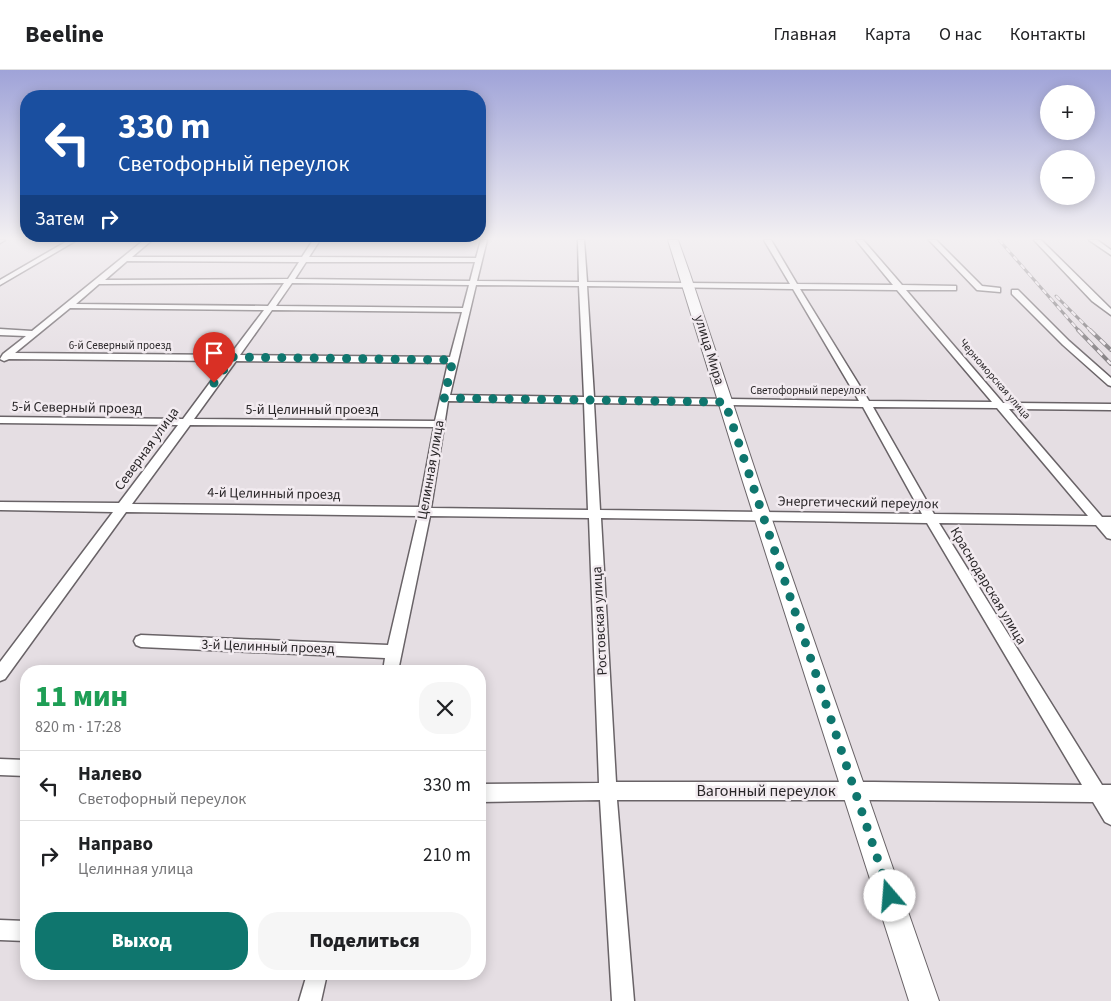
<!DOCTYPE html>
<html lang="ru">
<head>
<meta charset="utf-8">
<style>
  :root { --surface:#fff; --page:#f6f6f6; --text:#202124; --muted:#757577; --line:#e0e0e0; --accent:#0f766e }
  body { margin:0; font-family:"Source Sans 3",sans-serif; background:var(--page); color:var(--text); height:100vh; display:flex; flex-direction:column; font-size:19px; white-space:nowrap }
  * { box-sizing:border-box; margin:0 }
  p { font-size:16px; color:var(--muted) }
  .icon { flex:none; width:28px; height:28px; fill:none; stroke:currentColor; stroke-width:2; stroke-linecap:round; stroke-linejoin:round }
  .map { position:relative; flex:1; overflow:hidden }
  .drawer { position:absolute; left:20px; top:595px; width:466px; height:315px; display:flex; flex-direction:column; background:var(--surface); border-radius:20px; box-shadow:0 2px 12px #0003 }
  .drawer>* { flex:none }
  .guide { position:absolute; left:20px; top:20px; width:466px; height:152px; border-radius:20px; box-shadow:0 2px 12px #0003; background:#1a4fa0; color:#fff; overflow:hidden }
  .tools { position:absolute; left:1040px; top:15px; display:grid; gap:10px }
  .tools a { display:grid; place-items:center; width:55px; height:55px; border-radius:50%; background:var(--surface); box-shadow:0 2px 12px #0003; font-size:25px }
  .pin { position:absolute; display:grid; place-items:center; width:42px; height:42px; color:#fff; margin:-51px -21px; border-radius:50% 50% 50% 0; rotate:-45deg; box-shadow:0 0 5px #0007 }
  .pin .icon { rotate:45deg }
  .me { position:absolute; width:55px; margin:-28px; rotate:342deg; stroke-linejoin:round; filter:drop-shadow(0 0 4px #0008) }
  .turn { display:flex; align-items:center; gap:18px; height:105px; padding:0 15px; font-size:22px }
  .turn .icon { width:65px; height:65px; stroke-width:2.5 }
  .turn b { display:block; font-size:35px; line-height:42px }
  .then { display:flex; align-items:center; height:48px; padding:0 15px; background:#0003; gap:10px; font-size:19px }
  .round { display:grid; place-items:center; flex:none; width:52px; height:52px; border-radius:20px; background:var(--page) }
  .summary { display:flex; align-items:center; justify-content:space-between; height:85px; padding:0 15px }
  h1 { font-size:30px; font-weight:800; line-height:38px; color:#1e9e55 }
  .action { display:flex; gap:10px; margin-top:auto; padding:10px 15px }
  .action a { flex:1; height:58px; border-radius:20px; background:var(--accent); color:#fff; font-size:20px; font-weight:800; line-height:58px; text-align:center }
  .action a+a { background:var(--page); color:var(--text) }
  ul { padding:0; list-style:none }
  li { display:flex; align-items:center; gap:15px; height:70px; padding:0 15px; border-top:1px solid var(--line) }
  li div { flex:1 }
  li b { display:block; font-size:19px }
  li em { font-style:normal }
  header { display:flex; align-items:center; gap:30px; box-sizing:border-box; height:70px; padding:0 25px; background:var(--surface); border-bottom:1px solid var(--line) }
  header strong { font-size:24px }
  nav { display:flex; gap:28px; margin-inline-start:auto; font-size:18px }
  .map>svg:first-child { display:block }
</style>
</head>
<body>
<header>
<strong>Beeline</strong>
<nav><a>Главная</a><a>Карта</a><a>О нас</a><a>Контакты</a></nav>
</header>
<div class="map">
<svg width="1111" height="931" viewBox="0 0 1111 931">
  <rect width="100%" height="100%" fill="#e5dee3"/>
  <g fill="none" stroke-linecap="round" stroke-linejoin="round">
    <!-- street casing -->
    <g stroke="#696367" stroke-width="3">
      <g id="street">
        <polygon points="0,170 5,170 0,173"/>
        <polygon points="69,170 77,170 0,215 0,210"/>
        <path d="M144,170H152L132,187H302L313,170H320L309,187L476,188L481,170H487L477,211L579,212L578,170H584L587,212L790,214L764,170H771L797,214L893,215L856,170H863L902,215L956,216V220H906L1003,333L1111,334V340L1009,339L1102,447H1111V469L1107,468L1096,455L939,453L1102,715H1111V755L1105,752L1093,732L874,730H617L634,931H612L600,730L480,732V714L599,713L589,448L430,446L398,601H383L385,588L141,577L136,575L134,571L136,567L141,565L388,575L418,446L126,442L5,609L0,611V592L113,442L0,440V432L119,433L178,355L0,353V347L183,349L226,291L9,289L4,291L0,289L3,284L26,266L0,265V259L32,261ZM127,191L299,192L288,209L105,210ZM306,192H475L470,211L295,209ZM284,213L268,236L76,234L99,214ZM292,213L469,215L463,238L276,236ZM476,215L579,216L584,327L450,325ZM587,216L793,219L859,331L594,327ZM800,219L897,220L992,332L869,331ZM70,238L264,240L230,285L15,283ZM272,240L462,242L450,287L240,285ZM236,291L448,293L435,351L194,349ZM448,331L584,333L588,440L431,438ZM594,333L863,337L922,444L600,440ZM873,337L997,338L1088,446L934,444ZM190,355L434,357L419,437L132,434ZM601,448L927,453L1082,715L874,712H616Z"/>
        <polygon points="929,170 936,170 982,216 1000,218 1000,222 977,220"/>
        <polygon points="1034,170 1041,170 1111,239 1111,245 1092,231"/>
        <polygon points="1089,170 1097,170 1111,180 1111,185"/>
        <polygon points="1012,220 1018,220 1069,271 1111,308 1111,316 1108,315 1063,275 1012,224"/>
        <polygon points="0,689 26,690 26,706 0,705"/>
        <polygon points="0,850 26,851 26,871 0,870"/>
        <polygon points="307,904 327,904 321,931 299,931"/>
      </g>
    </g>
    <!-- secondary casing -->
    <g stroke="#696367" stroke-width="2">
      <polygon id="secondary" points="668,170 678,170 690,204 759,412 939,931 909,931 743,412"/>
    </g>
    <!-- street -->
    <use href="#street" fill="#fff" fill-rule="evenodd"/>
    <!-- secondary -->
    <use href="#secondary" fill="#fff" fill-rule="evenodd"/>
    <!-- rail-far1 casing -->
    <g stroke="#7d797c" stroke-width="3">
      <g id="rail-far1">
        <polyline points="999,170 1079,261"/>
        <polyline points="1056,226 1091,261"/>
      </g>
    </g>
    <!-- rail casing -->
    <g stroke="#7d797c" stroke-width="4">
      <g id="rail">
        <polyline points="1078,260 1111,294"/>
        <polyline points="1090,260 1111,280"/>
      </g>
    </g>
    <!-- rail-far1 -->
    <use href="#rail-far1" stroke="#f2ebf0" stroke-width="2" stroke-dasharray="5.5" stroke-linecap="butt"/>
    <!-- rail -->
    <use href="#rail" stroke="#f2ebf0" stroke-width="2.5" stroke-dasharray="7" stroke-linecap="butt"/>
  </g>
  <!-- sky -->
  <linearGradient id="sky" x2="0" y2="1"><stop stop-color="#9fa3d8"/><stop offset="0.56" stop-color="#f3f0f2"/><stop offset="1" stop-color="#f3f0f2" stop-opacity="0"/></linearGradient>
  <rect width="1111" height="301" fill="url(#sky)"/>
  <g fill="none" stroke-linecap="round" stroke-linejoin="round">
    <!-- route -->
    <polyline stroke="#0f766e" stroke-width="9" stroke-dasharray="0 16.2" points="214,313 233,287 453,290 444,328 725,332 890,826"/>
  </g>
  <g text-anchor="middle" dominant-baseline="central" stroke-width="5" stroke-linejoin="round" paint-order="stroke">
    <!-- far-street labels -->
    <g font-size="11" fill="#2a2729" stroke="#f2ebf0">
      <text x="120" y="275">6-й Северный проезд</text>
      <text transform="translate(995 309) rotate(49)">Черноморская улица</text>
      <text x="808" y="320">Светофорный переулок</text>
    </g>
    <!-- street labels -->
    <g font-size="14" fill="#2a2729" stroke="#f2ebf0">
      <text transform="translate(709 280) rotate(73)">улица Мира</text>
      <text transform="translate(77 338) rotate(1)">5-й Северный проезд</text>
      <text x="312" y="340">5-й Целинный проезд</text>
      <text transform="translate(147 379) rotate(-54)">Северная улица</text>
      <text transform="translate(431 400) rotate(-80)">Целинная улица</text>
      <text transform="translate(274 424) rotate(1)">4-й Целинный проезд</text>
      <text transform="translate(858 433) rotate(1)">Энергетический переулок</text>
      <text transform="translate(988 516) rotate(59)">Краснодарская улица</text>
      <text transform="translate(600 551) rotate(-93)">Ростовская улица</text>
      <text transform="translate(268 577) rotate(2)">3-й Целинный проезд</text>
    </g>
    <!-- near-street labels -->
    <g font-size="16" fill="#2a2729" stroke="#f2ebf0">
      <text x="766" y="721">Вагонный переулок</text>
    </g>
  </g>
</svg>
<div class="tools">
<a>+</a>
<a>−</a>
</div>
<div class="pin" style="left:214px;top:313px;background:#d93025"><svg class="icon" aria-label="arrive" viewBox="0 0 24 24"><path d="M6 21V4h12l-3 4 3 4H6"/></svg></div>
<svg class="me" style="left:890px;top:826px" viewBox="-20 -20 40 40"><circle r="19" fill="#fff"/><path d="M0-13L10 11 0 6-10 11z" fill="#0f766e"/></svg>
<div class="guide">
<div class="turn"><svg class="icon" aria-label="left" viewBox="0 0 24 24"><path d="M17 20v-9H6M10 6l-5 5 5 5"/></svg><div><b>330 m</b>Светофорный переулок</div></div>
<div class="then">Затем<svg class="icon" aria-label="right" viewBox="0 0 24 24"><path d="M7 20v-9h11M14 6l5 5-5 5"/></svg></div>
</div>
<section class="drawer">
<div class="summary"><div><h1>11 мин</h1><p>820 m · 17:28</p></div><a class="round"><svg class="icon" aria-label="close" viewBox="0 0 24 24"><path d="M6 6l12 12M18 6L6 18"/></svg></a></div>
<ul>
<li><svg class="icon" aria-label="left" viewBox="0 0 24 24"><path d="M17 20v-9H6M10 6l-5 5 5 5"/></svg><div><b>Налево</b><p>Светофорный переулок</p></div><em>330 m</em></li>
<li><svg class="icon" aria-label="right" viewBox="0 0 24 24"><path d="M7 20v-9h11M14 6l5 5-5 5"/></svg><div><b>Направо</b><p>Целинная улица</p></div><em>210 m</em></li>
</ul>
<div class="action"><a>Выход</a><a>Поделиться</a></div>
</section>
</div>
</body>
</html>
